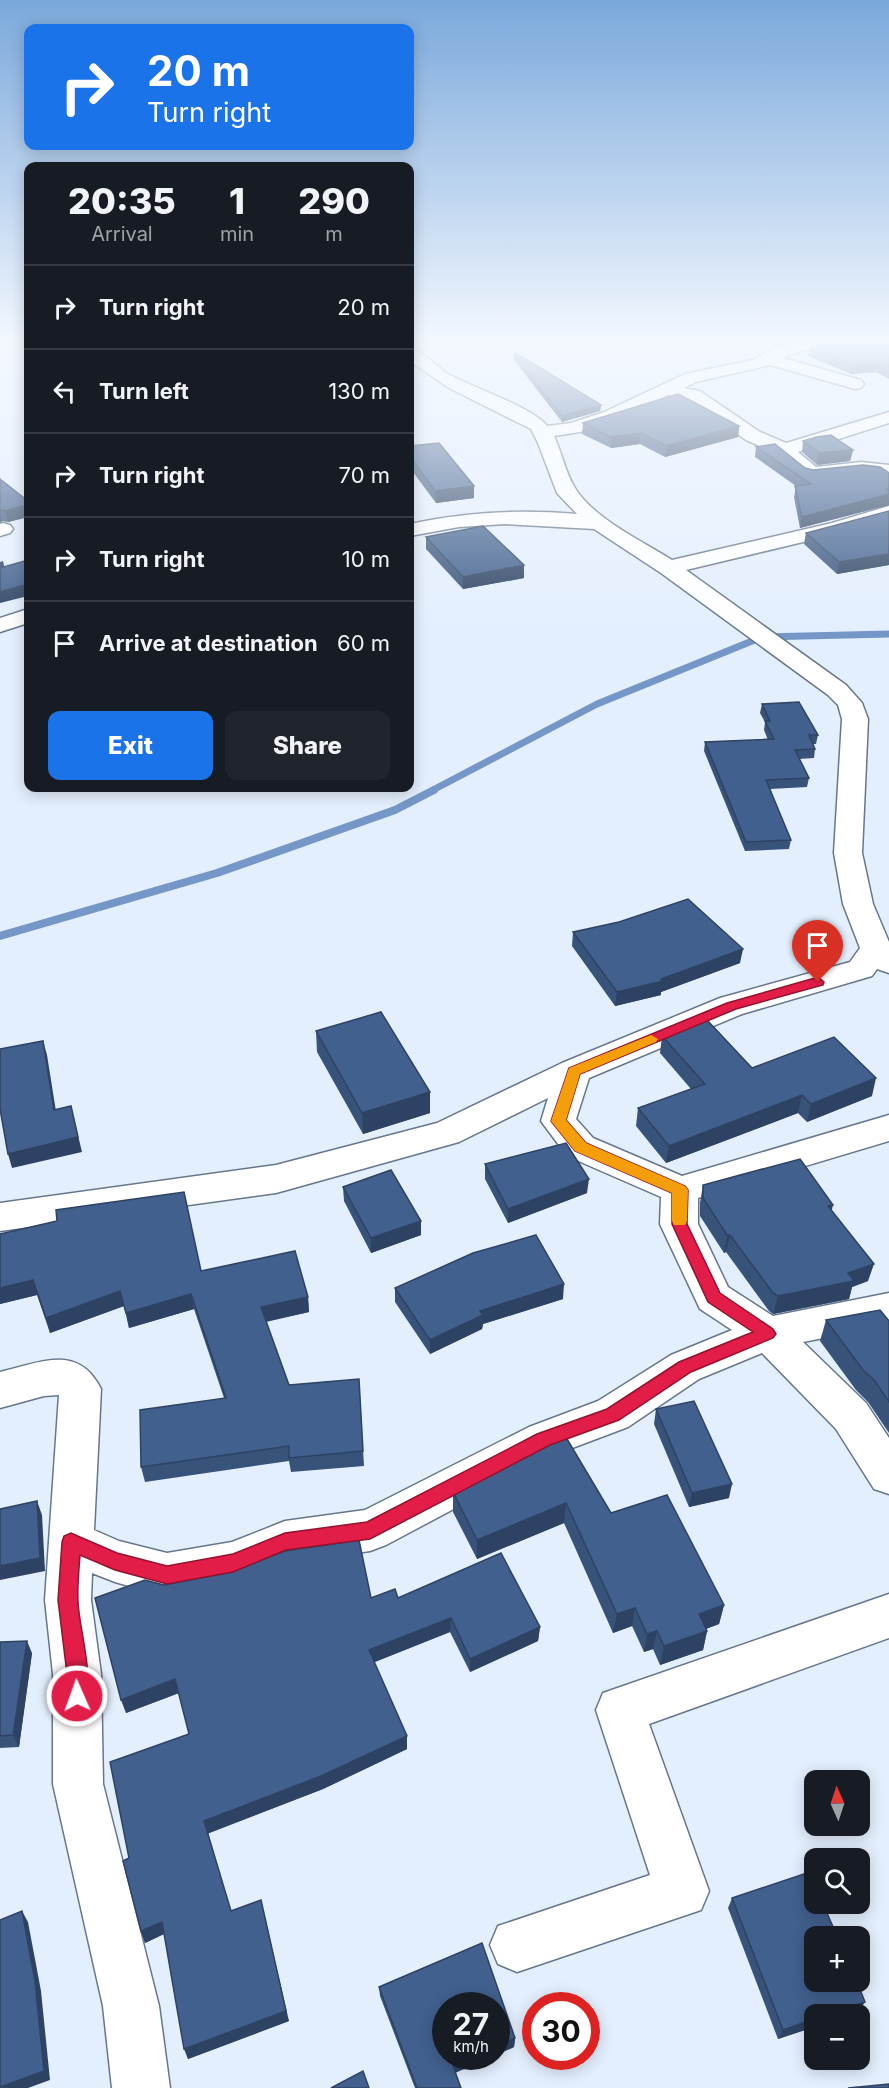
<!DOCTYPE html>
<html lang="en">
<head>
<meta charset="utf-8">
<style>
  :root { --surface:#171b24; --page:#20242c; --text:#f1f3f6; --muted:#9ea1a6; --line:#363941; --accent:#1a73e8 }
  body { margin:0; font-family:Inter,sans-serif; background:var(--page); color:var(--text); height:100vh; display:flex; flex-direction:column; font-size:22px; white-space:nowrap }
  * { box-sizing:border-box; margin:0 }
  p { font-size:20px; color:var(--muted) }
  .icon { flex:none; width:33px; height:33px; fill:none; stroke:currentColor; stroke-width:2; stroke-linecap:round; stroke-linejoin:round }
  .map { position:relative; flex:1; overflow:hidden }
  .side { position:absolute; left:24px; top:162px; width:390px; height:630px; display:flex; flex-direction:column; background:var(--surface); border-radius:12px; box-shadow:0 3px 15px #0003 }
  .side>* { flex:none }
  .guide { position:absolute; left:24px; top:24px; width:390px; height:126px; border-radius:12px; box-shadow:0 3px 15px #0003; background:#1a73e8; color:#fff; overflow:hidden }
  .needle { width:39px; rotate:357deg }
  .tools { position:absolute; left:804px; top:1770px; display:grid; gap:12px }
  .tools a { display:grid; place-items:center; width:66px; height:66px; border-radius:12px; background:var(--surface); box-shadow:0 3px 15px #0003; font-size:30px }
  .speed { position:absolute; left:432px; top:1992px; display:flex; gap:12px; font-size:30px; font-weight:700; text-align:center }
  .speed>* { display:grid; place-content:center; width:78px; height:78px; border-radius:50%; background:var(--surface); box-shadow:0 3px 15px #0003; line-height:1 }
  .speed small { font-size:15px; font-weight:400 }
  .speed .limit { border:9px solid #d22; background:#fff; color:#111 }
  .pin { position:absolute; display:grid; place-items:center; width:51px; height:51px; color:#fff; margin:-62px -26px; border-radius:50% 50% 50% 0; rotate:-45deg; box-shadow:0 0 6px #0007 }
  .pin .icon { rotate:45deg }
  .me { position:absolute; width:66px; margin:-33px; rotate:358deg; stroke-linejoin:round; filter:drop-shadow(0 0 4px #0008) }
  .turn { display:flex; align-items:center; gap:21px; height:126px; padding:0 24px; font-size:27px }
  .turn .icon { width:78px; height:78px; stroke-width:2.5 }
  .turn b { display:block; font-size:42px; line-height:51px }
  .eta { display:flex; justify-content:space-evenly; align-items:center; height:102px; text-align:center }
  .eta b { font-size:36px; font-weight:800; line-height:42px }
  .action { display:flex; gap:12px; margin-top:auto; padding:12px 24px }
  .action a { flex:1; height:69px; border-radius:12px; background:var(--accent); color:#fff; font-size:24px; font-weight:800; line-height:69px; text-align:center }
  .action a+a { background:var(--page); color:var(--text) }
  ul { padding:0; list-style:none }
  li { display:flex; align-items:center; gap:18px; height:84px; padding:0 24px; border-top:2px solid var(--line) }
  li div { flex:1 }
  li b { display:block; font-size:22px }
  li em { font-style:normal }
  .map>svg:first-child { display:block }
</style>
</head>
<body>
<div class="map">
<svg width="889" height="2088" viewBox="0 0 889 2088">
  <rect width="100%" height="100%" fill="#e4effe"/>
  <g fill="none" stroke-linecap="round" stroke-linejoin="round">
    <!-- stream-far1 -->
    <polyline stroke="#7597c7" stroke-width="7" points="431,791 597,704 762,637 889,634"/>
    <!-- stream -->
    <polyline stroke="#7597c7" stroke-width="8" points="0,936 217,873 395,810 434,790"/>
    <!-- street casing -->
    <g stroke="#66768c" stroke-width="3">
      <g id="street">
        <path d="M813,338H842L840,341L788,355L783,358L861,380L864,384L861,388L855,389L770,365L696,382L684,388L700,391L760,432L786,443L889,412V423L798,452L816,467L861,462L889,465V477L861,474L812,479L805,477L776,453L746,440L689,399L668,395L616,420L580,432L554,436C562,453 565,472 575,488C593,518 642,541 672,560L832,523L889,506V519L845,532L686,570L846,685L862,703L868,719L862,853L873,904L889,942V973L877,969L872,976L742,1014L589,1078L576,1119L593,1138L682,1176L889,1115V1141L698,1198V1224L728,1287L773,1316L889,1293V1325L803,1342L866,1403L889,1438V1494L874,1489L836,1429L762,1353L699,1379L628,1427L559,1453L386,1545L370,1551L287,1563L233,1584L167,1597L115,1582L92,1573L91,1600L101,1674L103,1784L159,2006L170,2088H112L103,2006L53,1784V1674L45,1600L59,1395L44,1396L0,1408V1372C40,1363 78,1343 101,1389L94,1530L119,1541L167,1553L232,1542L285,1521L365,1510L529,1427L598,1401L671,1355L732,1330L700,1309L660,1224L661,1197L567,1156L541,1121L548,1098L459,1142L276,1193L0,1231V1203L276,1165L437,1123L562,1063L720,998L850,962L860,948L843,904L834,853L842,719L838,705L828,695L661,573L594,529L505,524L459,527L410,536V524C465,512 520,509 577,514L557,493L538,443L531,429L449,388L410,361V348C423,351 436,366 448,374C471,387 533,407 547,426L571,423L604,412L685,374L753,360L776,347Z"/>
        <polygon points="3,523 10,525 13,529 10,533 0,536 0,524"/>
        <polygon points="28,609 28,623 0,632 0,618"/>
        <polygon points="889,1594 889,1638 649,1724 709,1891 701,1910 517,1972 498,1964 490,1945 498,1926 650,1875 596,1710 603,1693"/>
      </g>
    </g>
    <!-- street -->
    <use href="#street" fill="#fff" fill-rule="evenodd"/>
  </g>
  <!-- wall -->
  <g fill="#385379">
    <polygon points="889,338 889,379 876,372 851,374 808,356 810,347 819,345 819,340"/>
    <polygon points="514,355 601,405 600,411 562,422 514,360"/>
    <polygon points="583,423 739,426 738,437 665,457 640,444 611,448 582,434"/>
    <polygon points="803,441 853,450 850,461 817,465 802,452"/>
    <polygon points="410,446 474,486 474,498 436,503 410,468"/>
    <polygon points="756,447 805,468 813,470 889,473 889,505 800,528 794,497 796,486 755,457"/>
    <polygon points="0,479 28,501 28,517 8,522 2,521 0,523"/>
    <polygon points="889,511 889,565 837,574 804,544 806,533"/>
    <polygon points="426,537 524,565 524,578 463,589 426,549"/>
    <polygon points="762,704 818,735 816,744 813,744 815,749 814,758 799,759 809,778 807,787 770,789 791,840 789,849 745,851 704,751 705,742 768,740 764,730 765,722 760,713"/>
    <polygon points="573,932 740,963 661,992 661,995 615,1006 572,946"/>
    <polygon points="316,1031 430,1113 363,1134 317,1052"/>
    <polygon points="662,1036 752,1068 872,1096 807,1122 798,1113 666,1163 636,1126 638,1108 691,1089 660,1053"/>
    <polygon points="485,1164 587,1193 508,1223 485,1179"/>
    <polygon points="703,1185 832,1211 868,1281 852,1287 849,1299 773,1314 769,1311 726,1252 724,1253 700,1216 700,1203"/>
    <polygon points="343,1187 421,1235 371,1253 344,1201"/>
    <polygon points="0,1234 201,1271 308,1297 309,1312 266,1322 289,1385 359,1379 364,1466 291,1472 289,1461 145,1482 141,1467 224,1398 194,1309 129,1328 124,1306 50,1333 37,1295 0,1304"/>
    <polygon points="395,1288 563,1299 483,1324 482,1329 430,1354 395,1302"/>
    <polygon points="826,1320 889,1321 889,1433 868,1402 856,1390 820,1341"/>
    <polygon points="656,1409 729,1498 689,1507 654,1424"/>
    <polygon points="564,1434 611,1513 724,1605 719,1624 706,1629 707,1631 703,1650 660,1665 653,1649 644,1652 632,1626 613,1633 564,1523 477,1559 453,1512 453,1492"/>
    <polygon points="164,1585 371,1598 398,1598 540,1627 538,1641 470,1672 450,1632 374,1662 407,1749 323,1789 208,1833 231,1911 289,2021 188,2059 164,1934 145,1943 141,1931 129,1858 189,1734 179,1693 126,1713"/>
    <polygon points="0,1642 32,1653 19,1747 0,1748"/>
    <polygon points="732,1898 859,2011 850,2014 814,2014 814,2027 778,2039 728,1908"/>
    <polygon points="379,1987 515,2038 514,2047 455,2073 461,2088 415,2088 380,1996"/>
  </g>
  <!-- shaded-wall -->
  <g fill="#2e4363">
    <polygon points="877,363 876,372 851,374 852,365"/>
    <polygon points="601,405 600,411 562,422 562,416"/>
    <polygon points="739,426 738,437 665,457 666,446"/>
    <polygon points="641,433 640,444 611,448 611,437"/>
    <polygon points="853,450 850,461 817,465 819,453"/>
    <polygon points="474,486 474,498 436,503 435,491"/>
    <polygon points="887,489 889,489 889,505 800,528 802,517"/>
    <polygon points="28,505 28,517 8,522 5,511"/>
    <polygon points="0,510 2,521 0,523"/>
    <polygon points="889,554 889,565 837,574 839,562"/>
    <polygon points="3,561 6,574 0,575 0,562"/>
    <polygon points="524,565 524,578 463,589 463,577"/>
    <polygon points="28,584 28,596 0,603 0,592"/>
    <polygon points="743,949 740,963 661,992 661,995 615,1006 617,992 661,979"/>
    <polygon points="43,1041 47,1055 58,1124 54,1110"/>
    <polygon points="876,1078 872,1096 807,1122 811,1104"/>
    <polygon points="430,1092 430,1113 363,1134 362,1113"/>
    <polygon points="802,1095 798,1113 666,1163 669,1146"/>
    <polygon points="71,1106 82,1152 12,1168 8,1154"/>
    <polygon points="589,1179 587,1193 508,1223 508,1209"/>
    <polygon points="833,1205 829,1223 828,1206"/>
    <polygon points="421,1221 421,1235 371,1253 371,1238"/>
    <polygon points="727,1235 730,1235 726,1252 724,1253"/>
    <polygon points="874,1264 868,1281 852,1287 849,1299 773,1314 778,1296"/>
    <polygon points="33,1280 37,1295 0,1304 0,1288"/>
    <polygon points="564,1284 563,1299 483,1324 482,1329 430,1354 430,1340 480,1311"/>
    <polygon points="120,1291 124,1306 50,1333 46,1318"/>
    <polygon points="191,1294 194,1309 129,1328 126,1313"/>
    <polygon points="308,1297 309,1312 263,1322 261,1307"/>
    <polygon points="732,1484 729,1498 689,1507 692,1493"/>
    <polygon points="37,1501 42,1515 45,1571 0,1580 0,1566"/>
    <polygon points="566,1503 564,1523 477,1559 477,1540"/>
    <polygon points="724,1605 719,1624 694,1633 699,1614"/>
    <polygon points="635,1608 632,1626 613,1633 617,1614"/>
    <polygon points="451,1618 450,1632 370,1664 369,1650"/>
    <polygon points="540,1627 538,1641 470,1672 470,1659"/>
    <polygon points="657,1631 653,1649 644,1652 647,1634"/>
    <polygon points="707,1631 703,1650 660,1665 664,1646"/>
    <polygon points="27,1641 32,1653 19,1747 13,1735"/>
    <polygon points="175,1679 179,1693 126,1713 121,1700"/>
    <polygon points="407,1736 407,1749 323,1789 207,1834 204,1821"/>
    <polygon points="261,1900 289,2021 188,2059 184,2049"/>
    <polygon points="22,1911 28,1922 41,1991 50,2080 28,2088 0,2088"/>
    <polygon points="162,1922 166,1933 145,1943 141,1931"/>
    <polygon points="865,2002 859,2011 850,2014 828,2014"/>
    <polygon points="814,2019 814,2027 778,2039 783,2030"/>
    <polygon points="515,2038 514,2047 496,2055 496,2047"/>
    <polygon points="474,2056 493,2056 452,2074 453,2066"/>
  </g>
  <!-- building -->
  <g fill="#41608d" stroke="#2e4363" stroke-width="1.5">
    <polygon points="828,338 889,338 889,369 877,363 852,365 810,347 825,343 819,340"/>
    <polygon points="516,353 601,405 562,416 514,355"/>
    <polygon points="678,394 739,426 666,446 641,433 611,437 583,423"/>
    <polygon points="831,435 853,450 819,453 803,441 817,437"/>
    <polygon points="439,443 474,486 435,491 410,457 410,446"/>
    <polygon points="775,444 805,468 813,470 863,465 880,467 889,473 889,489 887,489 889,491 889,494 802,517 795,486 811,484 756,447"/>
    <polygon points="0,479 28,501 28,505 5,511 0,510"/>
    <polygon points="889,511 889,554 839,562 806,533"/>
    <polygon points="483,526 524,565 463,577 426,537"/>
    <polygon points="28,560 28,584 0,592 0,568"/>
    <polygon points="799,702 818,735 809,735 815,749 795,750 809,778 766,780 791,840 746,842 705,742 774,739 765,721 770,721 762,704"/>
    <polygon points="688,899 743,949 661,979 663,981 617,992 573,932 619,922"/>
    <polygon points="381,1012 430,1092 362,1113 316,1031"/>
    <polygon points="707,1020 752,1068 834,1037 876,1078 811,1104 802,1095 669,1146 638,1108 705,1084 662,1036"/>
    <polygon points="43,1041 54,1110 71,1106 78,1137 8,1154 0,1109 0,1049"/>
    <polygon points="566,1143 589,1179 508,1209 485,1164"/>
    <polygon points="800,1159 833,1205 828,1206 874,1264 848,1273 854,1281 778,1296 773,1293 730,1235 727,1235 703,1198 703,1185"/>
    <polygon points="391,1170 421,1221 371,1238 343,1187"/>
    <polygon points="184,1192 201,1271 295,1251 308,1297 261,1307 289,1385 359,1379 363,1451 289,1458 289,1446 141,1467 140,1410 226,1398 191,1294 126,1313 120,1291 46,1318 33,1280 0,1288 0,1234 57,1221 56,1210"/>
    <polygon points="536,1235 564,1284 480,1311 483,1315 430,1340 395,1288 473,1253"/>
    <polygon points="880,1310 889,1321 889,1402 875,1381 863,1370 826,1320"/>
    <polygon points="694,1401 732,1484 692,1493 656,1409"/>
    <polygon points="564,1434 611,1513 667,1495 724,1605 699,1614 707,1631 664,1646 657,1631 647,1634 635,1608 617,1614 566,1503 477,1540 453,1492"/>
    <polygon points="37,1501 40,1558 0,1566 0,1509"/>
    <polygon points="359,1540 371,1598 395,1589 398,1598 501,1553 540,1627 470,1659 451,1618 369,1650 407,1736 321,1776 204,1821 231,1911 261,1900 286,2011 184,2049 162,1922 141,1931 123,1861 129,1858 110,1762 189,1734 175,1679 121,1700 95,1598 145,1580 164,1585 231,1572 285,1551"/>
    <polygon points="27,1641 13,1735 0,1736 0,1642"/>
    <polygon points="810,1872 814,1883 814,1904 823,1904 837,1936 814,1936 814,1982 857,1982 865,2002 828,2014 814,2014 814,2019 783,2030 732,1898"/>
    <polygon points="22,1911 35,1981 44,2071 0,2087 0,1920"/>
    <polygon points="482,1943 515,2038 496,2047 496,2006 446,2006 446,2056 474,2056 453,2066 461,2088 417,2088 379,1987"/>
    <polygon points="363,2071 369,2088 331,2088"/>
    <polygon points="889,2084 889,2088 848,2088"/>
  </g>
  <!-- sky -->
  <linearGradient id="sky" x2="0" y2="1"><stop stop-color="#7aa8db"/><stop offset="0.54" stop-color="#f3f8ff"/><stop offset="1" stop-color="#f3f8ff" stop-opacity="0"/></linearGradient>
  <rect width="889" height="631" fill="url(#sky)"/>
  <!-- route -->
  <path fill="#e11d48" stroke="#92132f" stroke-width="1.5" d="M818,977L824,982L823,985L736,1009L580,1074L566,1120L586,1143L685,1186L688,1190L687,1224L720,1293L773,1329L776,1334L773,1338L691,1372L619,1420L550,1445L370,1539L286,1550L233,1572L167,1584L115,1570L80,1555C79,1570 77,1586 78,1601C79,1630 95,1677 84,1703L77,1706L70,1703L67,1696V1674L58,1600L62,1542L64,1536L71,1533L117,1553L167,1566L233,1554L285,1533L367,1522L537,1434L607,1409L679,1362L753,1332L708,1302L672,1224V1193L575,1151L551,1121L569,1068L727,1003Z"/>
  <!-- slow -->
  <polygon fill="#f59e0b" points="651,1035 658,1039 656,1042 580,1074 566,1120 586,1143 685,1186 688,1190 687,1221 685,1225 674,1225 672,1221 672,1193 575,1151 551,1121 569,1068"/>
</svg>
<div class="tools">
<a><svg class="needle" viewBox="-14 -14 28 28"><path d="M0-13l5 13h-10z" fill="#e53935"/><path d="M0 13l5-13h-10z" fill="#9ea1a6"/></svg></a>
<a><svg class="icon" aria-label="search" viewBox="0 0 24 24"><circle cx="10" cy="10" r="6"/><path d="M15 15l6 6"/></svg></a>
<a>+</a>
<a>−</a>
</div>
<div class="speed"><div>27<small>km/h</small></div><div class="limit">30</div></div>
<div class="pin" style="left:818px;top:982px;background:#d93025"><svg class="icon" aria-label="arrive" viewBox="0 0 24 24"><path d="M6 21V4h12l-3 4 3 4H6"/></svg></div>
<svg class="me" style="left:77px;top:1696px" viewBox="-20 -20 40 40"><circle r="17" fill="#e11d48" stroke="#fff" stroke-width="3"/><path d="M0-11L8 9 0 5-8 9z" fill="#fff"/></svg>
<div class="guide">
<div class="turn"><svg class="icon" aria-label="right" viewBox="0 0 24 24"><path d="M7 20v-9h11M14 6l5 5-5 5"/></svg><div><b>20 m</b>Turn right</div></div>
</div>
<section class="side">
<div class="eta">
<div><b>20:35</b><p>Arrival</p></div>
<div><b>1</b><p>min</p></div>
<div><b>290</b><p>m</p></div>
</div>
<ul>
<li><svg class="icon" aria-label="right" viewBox="0 0 24 24"><path d="M7 20v-9h11M14 6l5 5-5 5"/></svg><div><b>Turn right</b></div><em>20 m</em></li>
<li><svg class="icon" aria-label="left" viewBox="0 0 24 24"><path d="M17 20v-9H6M10 6l-5 5 5 5"/></svg><div><b>Turn left</b></div><em>130 m</em></li>
<li><svg class="icon" aria-label="right" viewBox="0 0 24 24"><path d="M7 20v-9h11M14 6l5 5-5 5"/></svg><div><b>Turn right</b></div><em>70 m</em></li>
<li><svg class="icon" aria-label="right" viewBox="0 0 24 24"><path d="M7 20v-9h11M14 6l5 5-5 5"/></svg><div><b>Turn right</b></div><em>10 m</em></li>
<li><svg class="icon" aria-label="arrive" viewBox="0 0 24 24"><path d="M6 21V4h12l-3 4 3 4H6"/></svg><div><b>Arrive at destination</b></div><em>60 m</em></li>
</ul>
<div class="action"><a>Exit</a><a>Share</a></div>
</section>
</div>
</body>
</html>
